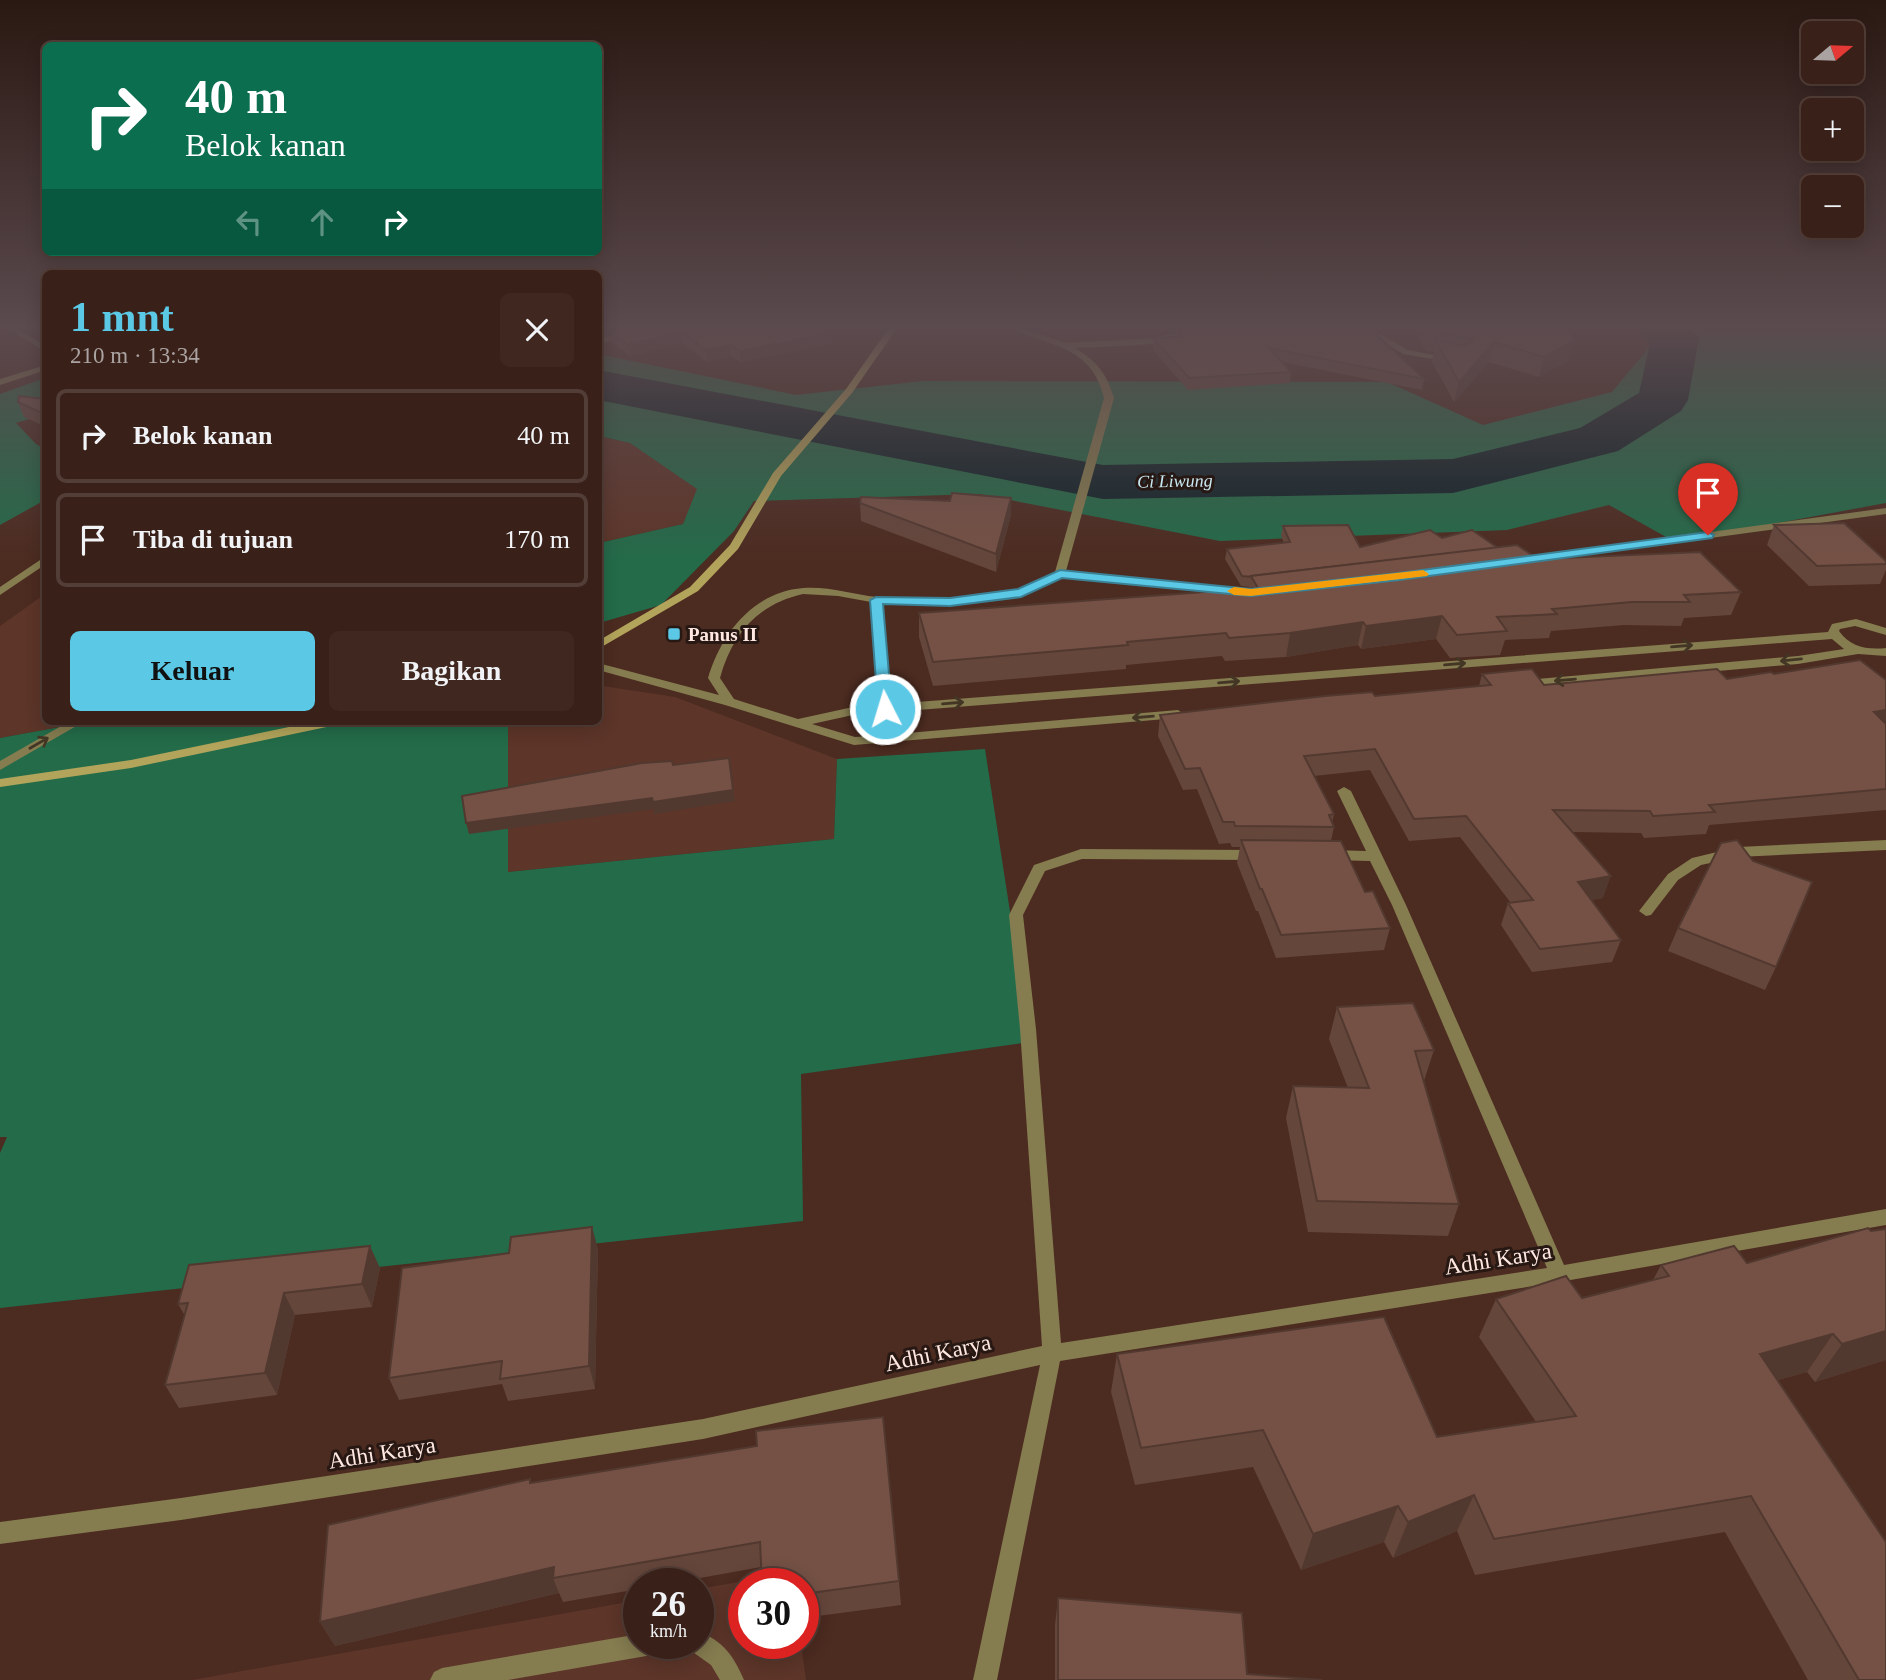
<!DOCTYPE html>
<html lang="id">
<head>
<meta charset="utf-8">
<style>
  :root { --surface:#392018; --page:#402821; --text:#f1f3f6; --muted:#aba3a2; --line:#533e37; --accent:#5bc8e6 }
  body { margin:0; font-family:Georgia,serif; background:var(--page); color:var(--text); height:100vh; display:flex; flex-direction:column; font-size:26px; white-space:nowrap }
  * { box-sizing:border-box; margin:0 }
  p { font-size:23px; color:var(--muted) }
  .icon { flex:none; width:38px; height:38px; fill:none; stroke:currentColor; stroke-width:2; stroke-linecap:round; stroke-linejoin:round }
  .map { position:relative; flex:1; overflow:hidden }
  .panel { position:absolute; left:42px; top:270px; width:560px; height:455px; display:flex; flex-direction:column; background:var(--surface); border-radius:10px; box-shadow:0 4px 18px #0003,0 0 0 2px var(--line) }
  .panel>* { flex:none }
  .top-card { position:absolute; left:42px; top:42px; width:560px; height:214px; border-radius:10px; box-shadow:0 4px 18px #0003,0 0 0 2px var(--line); background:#0b6e4f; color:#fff; overflow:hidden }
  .needle { width:46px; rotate:71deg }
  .buttons { position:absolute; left:1801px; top:21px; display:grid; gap:14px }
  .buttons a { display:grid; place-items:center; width:63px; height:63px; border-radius:10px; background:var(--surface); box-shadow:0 4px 18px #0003,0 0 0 2px var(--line); font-size:35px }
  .speed { position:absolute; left:623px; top:1568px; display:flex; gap:14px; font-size:35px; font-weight:700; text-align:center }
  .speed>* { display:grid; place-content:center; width:91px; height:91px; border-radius:50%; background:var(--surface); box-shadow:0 4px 18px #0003,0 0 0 2px var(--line); line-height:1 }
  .speed small { font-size:18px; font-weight:400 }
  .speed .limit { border:10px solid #d22; background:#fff; color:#111 }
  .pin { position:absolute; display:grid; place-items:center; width:60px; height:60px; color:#fff; margin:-72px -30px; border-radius:50% 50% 50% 0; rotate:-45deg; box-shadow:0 0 7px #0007 }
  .pin .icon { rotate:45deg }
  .me { position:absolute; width:77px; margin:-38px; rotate:355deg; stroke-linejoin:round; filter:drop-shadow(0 0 5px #0008) }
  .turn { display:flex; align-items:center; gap:24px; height:147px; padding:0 28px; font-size:32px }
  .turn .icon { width:91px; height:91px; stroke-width:2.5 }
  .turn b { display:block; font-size:49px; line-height:60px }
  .lanes { display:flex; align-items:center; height:66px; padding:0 28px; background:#0003; justify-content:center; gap:35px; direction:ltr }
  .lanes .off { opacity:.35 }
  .round { display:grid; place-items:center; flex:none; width:74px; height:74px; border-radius:10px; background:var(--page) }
  .summary { display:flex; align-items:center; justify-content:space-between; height:119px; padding:0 28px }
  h1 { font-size:42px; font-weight:600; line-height:52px; color:var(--accent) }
  .button { display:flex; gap:14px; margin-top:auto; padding:14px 28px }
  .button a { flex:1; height:80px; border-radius:10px; background:var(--accent); color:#111; font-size:28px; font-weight:600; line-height:80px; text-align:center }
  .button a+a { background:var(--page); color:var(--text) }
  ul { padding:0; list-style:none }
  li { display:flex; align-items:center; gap:21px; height:94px; margin:0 14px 10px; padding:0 14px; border:4px solid var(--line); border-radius:10px }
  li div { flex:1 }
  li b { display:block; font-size:26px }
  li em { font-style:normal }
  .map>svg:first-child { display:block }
</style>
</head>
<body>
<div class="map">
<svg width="1886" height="1680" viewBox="0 0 1886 1680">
  <rect width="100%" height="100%" fill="#4c2b20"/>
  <!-- built -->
  <g fill="#5d3529">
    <polygon points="598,436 630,443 698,489 683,524 599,543"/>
    <polygon points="45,594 46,721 93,721 0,738 0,626"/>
    <polygon points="603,686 675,697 837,759 834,839 508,872 508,721 598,721 599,688"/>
    <polygon points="791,1573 792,1584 744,1584 744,1643 801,1643 806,1680 192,1680 639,1600 639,1643 698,1643 698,1589"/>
  </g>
  <!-- green -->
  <g fill="#236b49">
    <polygon points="1645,328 1886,328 1886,503 1675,542 1609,505 1507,530 1220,541 979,494 754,501 734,531 661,605 599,623 599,543 683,524 697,489 630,443 599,436 598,354 796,395 923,381 1387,382 1483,425 1612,392 1662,332"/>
    <polygon points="45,378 45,414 16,423 36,444 45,449 45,500 0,525 0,394"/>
    <polygon points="93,721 508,721 508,872 834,839 837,759 985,749 1030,1042 801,1074 803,1221 0,1308 0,1153 7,1137 0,1137 0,738"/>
  </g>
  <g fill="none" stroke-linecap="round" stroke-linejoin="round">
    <!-- river -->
    <polygon fill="#0f2329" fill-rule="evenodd" points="1636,328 1691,328 1699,338 1688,400 1681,411 1618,451 1453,493 1103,499 598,400 598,370 1103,465 1453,459 1580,428 1639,393 1650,343"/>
    <!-- service -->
    <g fill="#857c50" fill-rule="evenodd">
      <polygon points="46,556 46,564 0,595 0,587"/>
      <path d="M698,1631C723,1641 734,1656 744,1680H720L711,1665L690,1650L687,1643H698Z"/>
      <polygon points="639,1634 639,1643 663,1643 660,1651 652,1655 508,1680 430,1680 434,1672 442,1668"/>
    </g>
    <!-- minor -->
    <g fill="#857c50" fill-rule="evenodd">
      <polygon points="7,328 16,328 46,346 46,352"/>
      <polygon points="647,328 660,328 598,344 598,339"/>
      <path d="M1010,328H1021L1066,343L1153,338L1197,328H1208C1184,347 1107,346 1075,348C1097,361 1107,374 1114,398L1066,571L1246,589L1252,592L1246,595L1062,577L1021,596L950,605L882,604L891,704L1828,632L1832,624L1856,619L1886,628V635L1855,626L1840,629L1839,631C1850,647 1867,650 1886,648V656L1858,654L1798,664L1526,688L1520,684L1526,680L1798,656L1844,649L1832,639L892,712L896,734L1178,710L1184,714L1178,718L854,745L725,705L598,670V663L719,695L708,678C721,634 753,592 803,588C828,586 852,594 877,597C922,601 972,600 1016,590C1029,587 1043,578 1055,572L1104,398C1095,360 1072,350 1036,338C1027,335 1017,333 1010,328ZM803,594L838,596L871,602L879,705L853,707L798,719L734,699L720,678C732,634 758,604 803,594ZM880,713L884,735L855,737L812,724L853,715Z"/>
      <polygon points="1361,328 1370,328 1408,350 1455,359 1451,362 1403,354"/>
      <polygon points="46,365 46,370 0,385 0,379"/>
      <polygon points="1886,508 1886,514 1520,564 1515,561 1520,558"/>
      <polygon points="70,721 85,721 0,770 0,761"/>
      <polygon points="1344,787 1351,791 1406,905 1564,1265 1886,1209 1886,1225 1559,1282 1060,1361 997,1680 973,1680 1040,1365 703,1439 181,1520 0,1544 0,1522 181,1498 703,1419 1042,1346 1020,1029 1009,915 1034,865 1081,849 1256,850 1263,855 1256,860 1082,859 1045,871 1023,915 1036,1029 1061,1343 1547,1268 1392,905 1370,861 1329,860 1322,855 1329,850 1366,851 1337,791"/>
      <polygon points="1886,840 1886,850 1738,857 1701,865 1678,880 1651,915 1646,916 1639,911 1668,874 1692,858 1738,847"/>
    </g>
    <!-- secondary -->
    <g fill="#b2a45b" fill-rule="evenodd">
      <polygon points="889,328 897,328 852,393 781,476 738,549 698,591 598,649 598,641 690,587 730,545 773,473 846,389"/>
      <polygon points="318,721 342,721 336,725 131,768 0,787 0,779 131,760"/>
    </g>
  </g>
  <!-- wall -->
  <g fill="#65463b">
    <polygon points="598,328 830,333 830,344 741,362 731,356 707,362 682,343 630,356 612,343 610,334"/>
    <polygon points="1192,328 1424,379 1422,390 1282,362 1291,372 1290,383 1188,390 1153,350 1154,339 1177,337 1177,332"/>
    <polygon points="1413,328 1566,328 1569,360 1539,377 1489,362 1454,402 1432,362 1434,352 1426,351"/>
    <polygon points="46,399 46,427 24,417 18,402"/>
    <polygon points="950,501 1011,515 996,572 861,521 860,503"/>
    <polygon points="1774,525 1886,561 1886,570 1880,584 1809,586 1767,545"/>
    <polygon points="1283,526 1360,547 1442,538 1498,548 1538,559 1741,592 1731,615 1684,618 1681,626 1624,625 1551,631 1549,638 1505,640 1500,655 1450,658 1436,639 1361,649 1358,645 1286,657 1225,661 1222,656 1126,665 1126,669 933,686 919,637 919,613 1249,589 1249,587 1241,586 1225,559 1227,549 1284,543 1281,536"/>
    <polygon points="1482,674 1544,685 1727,679 1774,674 1886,680 1886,810 1709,825 1706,834 1644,838 1641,833 1572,832 1603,898 1591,900 1621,940 1612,962 1532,972 1501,925 1508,903 1511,903 1460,837 1409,841 1370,770 1314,776 1334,814 1332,823 1334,827 1331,841 1390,928 1384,950 1276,958 1258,911 1256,911 1237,863 1240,847 1232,847 1230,843 1219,844 1197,789 1183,790 1158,736 1160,715 1479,686"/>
    <polygon points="1678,928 1776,967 1765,990 1668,951"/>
    <polygon points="1337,1007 1434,1050 1424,1081 1459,1204 1448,1236 1308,1232 1286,1118 1293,1086 1348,1088 1329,1039"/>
    <polygon points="598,1249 595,1389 508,1401 502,1384 399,1400 389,1378"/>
    <polygon points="1747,1263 1886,1360 1815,1382 1807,1372 1778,1380 1886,1680 1808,1680 1725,1532 1475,1575 1457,1531 1393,1558 1384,1542 1301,1570 1253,1467 1135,1485 1111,1392 1117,1354 1437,1437 1536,1422 1479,1337 1496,1299 1582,1298 1653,1280 1661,1265"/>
    <polygon points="380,1268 372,1307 295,1315 277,1395 179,1408 165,1385 185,1316 178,1304"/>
    <polygon points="757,1446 899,1581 901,1605 803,1618 803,1584 761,1567 667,1584 639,1584 639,1589 563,1602 559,1593 335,1646 320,1622 530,1479 531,1483"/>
    <polygon points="1058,1598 1247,1674 1322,1680 1055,1680 1055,1625"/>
  </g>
  <!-- shaded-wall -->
  <g fill="#523930">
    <polygon points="598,328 637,328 610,332 610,334 598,336"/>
    <polygon points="1167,328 1187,328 1166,332"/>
    <polygon points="681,332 682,343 630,356 628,345"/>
    <polygon points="830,333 830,344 741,362 740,351"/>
    <polygon points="1575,340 1569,360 1539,377 1544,357"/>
    <polygon points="1494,342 1489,362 1454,402 1459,382"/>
    <polygon points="730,345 731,356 707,362 706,350"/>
    <polygon points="1011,498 1011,515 996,572 996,554"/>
    <polygon points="1442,616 1436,639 1361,649 1366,626"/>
    <polygon points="1363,622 1358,645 1286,657 1290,633"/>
    <polygon points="1886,710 1886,729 1874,712"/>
    <polygon points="733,790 735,801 654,814 654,809 469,834 466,823 652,798"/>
    <polygon points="1611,876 1603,898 1570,904 1578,882"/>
    <polygon points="592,1227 598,1249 595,1389 589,1366"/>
    <polygon points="370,1246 380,1268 372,1307 362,1284"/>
    <polygon points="284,1293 295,1315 277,1395 265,1373"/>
    <polygon points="1886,1331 1886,1360 1815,1382 1842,1344"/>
    <polygon points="1833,1334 1807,1372 1736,1391 1760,1354"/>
    <polygon points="1474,1495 1457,1531 1393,1558 1408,1522"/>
    <polygon points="1398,1506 1384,1542 1301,1570 1313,1534"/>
    <polygon points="554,1567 553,1578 559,1593 335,1646 320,1622"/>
  </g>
  <!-- building -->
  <g fill="#755145" stroke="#523930" stroke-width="2">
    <polygon points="628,328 823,328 830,333 740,351 730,345 706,350 681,332 628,345 610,332"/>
    <polygon points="1192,328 1369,328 1424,379 1269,348 1291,372 1189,378 1154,339 1182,336 1177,332"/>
    <polygon points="1428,328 1566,328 1575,340 1544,357 1494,342 1459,382 1436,341 1466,346 1473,339 1430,331"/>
    <polygon points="19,396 46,399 46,415 18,402"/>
    <polygon points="952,493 1011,498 996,554 860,503 861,497 950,501"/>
    <polygon points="1844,523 1886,561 1886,564 1817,566 1774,525"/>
    <polygon points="1348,525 1360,547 1430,530 1442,538 1472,530 1498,548 1251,576 1252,577 1242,576 1227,549 1290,542 1283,526"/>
    <polygon points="1517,545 1538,559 1700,552 1741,592 1684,595 1690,602 1632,602 1552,609 1557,614 1497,617 1507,631 1457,635 1442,616 1366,626 1363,622 1290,633 1229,638 1226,633 1127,642 1128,645 933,662 919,613 1258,588 1251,576"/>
    <polygon points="1860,660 1886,680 1886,710 1874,712 1886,724 1886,789 1709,805 1715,812 1653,816 1650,811 1553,810 1611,876 1578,882 1621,940 1540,949 1508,903 1533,900 1466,816 1414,819 1375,749 1304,756 1334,814 1329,815 1334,827 1235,826 1234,822 1223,822 1200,768 1185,769 1160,715 1325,696 1372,692 1375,696 1491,685 1482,674 1532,669 1544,685 1717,669 1727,679 1771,672 1774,674"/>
    <polygon points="729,758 733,790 653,802 652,798 466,823 462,796 642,763 672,761 673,765"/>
    <polygon points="1241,840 1341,841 1365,892 1373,891 1390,928 1281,935 1262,889 1260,889"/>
    <polygon points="1737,840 1753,861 1812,882 1776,967 1678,928 1721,843"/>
    <polygon points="1413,1003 1434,1050 1415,1051 1459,1204 1317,1201 1293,1086 1369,1088 1337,1007"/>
    <polygon points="592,1227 589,1366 500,1379 502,1361 389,1378 402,1268 509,1253 511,1237"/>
    <polygon points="1868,1228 1871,1231 1886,1229 1886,1331 1842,1344 1833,1334 1760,1354 1886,1542 1886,1680 1859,1680 1751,1496 1494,1539 1474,1495 1408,1522 1398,1506 1313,1534 1263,1430 1141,1448 1117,1354 1384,1317 1437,1437 1576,1416 1496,1299 1566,1276 1582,1298 1669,1276 1661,1265 1734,1246 1747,1263"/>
    <polygon points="370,1246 362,1284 284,1293 265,1373 165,1385 188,1303 178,1304 189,1265"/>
    <polygon points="883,1417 899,1581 803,1594 803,1584 762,1584 760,1542 553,1578 554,1567 320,1622 328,1525 530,1479 530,1483 757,1446 756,1431"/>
    <polygon points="1058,1598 1242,1613 1247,1674 1322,1680 1058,1680"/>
  </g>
  <!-- one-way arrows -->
  <defs><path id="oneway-shaft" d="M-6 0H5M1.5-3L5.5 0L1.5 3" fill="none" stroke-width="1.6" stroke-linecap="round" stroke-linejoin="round" transform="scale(1.75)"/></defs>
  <g stroke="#433625">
    <use href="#oneway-shaft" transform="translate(1682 646) rotate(-5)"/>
    <use href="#oneway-shaft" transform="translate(1791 660) rotate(174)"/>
    <use href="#oneway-shaft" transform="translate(1455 664) rotate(-5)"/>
    <use href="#oneway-shaft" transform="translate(1565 680) rotate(175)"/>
    <use href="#oneway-shaft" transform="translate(1229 682) rotate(-5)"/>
    <use href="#oneway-shaft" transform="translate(953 703) rotate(-5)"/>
    <use href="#oneway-shaft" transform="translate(1143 717) rotate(175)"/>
    <use href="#oneway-shaft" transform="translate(39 743) rotate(-30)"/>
  </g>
  <!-- sky -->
  <linearGradient id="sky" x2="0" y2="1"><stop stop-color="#2a1812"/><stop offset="0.58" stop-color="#5b4a4e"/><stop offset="1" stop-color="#5b4a4e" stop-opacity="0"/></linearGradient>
  <rect width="1886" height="563" fill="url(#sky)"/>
  <!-- route -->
  <polygon fill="#5bc8e6" stroke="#3b8296" stroke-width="2" points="1708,532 1714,535 1712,538 1399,580 1251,596 1062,578 1021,597 950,606 883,604 892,709 885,713 878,709 870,600 876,597 950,598 1018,589 1060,570 1251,589 1399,573"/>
  <!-- slow -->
  <polygon fill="#f59e0b" points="1423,570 1429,574 1427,576 1251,596 1234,595 1227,591 1234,587 1251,589"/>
  <!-- markers -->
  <rect fill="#5bc8e6" stroke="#271813" stroke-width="2.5" x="667" y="627" width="14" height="14" rx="3.5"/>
  <g text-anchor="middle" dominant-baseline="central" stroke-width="6" stroke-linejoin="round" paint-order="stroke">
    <!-- far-water labels -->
    <g font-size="18" font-style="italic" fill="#c9e7f0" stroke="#271813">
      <text transform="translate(1175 481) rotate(-1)">Ci Liwung</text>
    </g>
    <!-- poi labels -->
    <g font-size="19" font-weight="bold" fill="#ffe8e1" stroke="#271813" text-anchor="start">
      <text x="688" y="634">Panus II</text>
    </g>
    <!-- near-street labels -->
    <g font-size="23" fill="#ffe8e1" stroke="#271813">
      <text transform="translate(1498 1259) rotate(-9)">Adhi Karya</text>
      <text transform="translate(938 1353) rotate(-12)">Adhi Karya</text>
      <text transform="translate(382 1453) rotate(-9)">Adhi Karya</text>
    </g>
  </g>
</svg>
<div class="buttons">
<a><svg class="needle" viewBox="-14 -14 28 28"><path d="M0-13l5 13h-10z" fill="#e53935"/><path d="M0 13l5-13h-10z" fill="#aba3a2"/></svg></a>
<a>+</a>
<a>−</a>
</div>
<div class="speed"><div>26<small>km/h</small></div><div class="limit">30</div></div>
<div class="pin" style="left:1708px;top:535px;background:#d93025"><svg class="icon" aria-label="arrive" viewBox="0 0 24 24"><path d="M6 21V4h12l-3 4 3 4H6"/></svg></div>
<svg class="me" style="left:885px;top:709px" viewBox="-20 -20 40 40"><circle r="17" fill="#5bc8e6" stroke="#fff" stroke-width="3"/><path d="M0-11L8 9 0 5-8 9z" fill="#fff"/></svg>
<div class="top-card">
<div class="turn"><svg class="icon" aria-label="right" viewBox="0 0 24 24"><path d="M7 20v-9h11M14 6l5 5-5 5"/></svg><div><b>40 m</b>Belok kanan</div></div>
<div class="lanes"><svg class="icon off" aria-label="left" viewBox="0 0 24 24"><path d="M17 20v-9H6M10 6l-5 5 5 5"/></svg><svg class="icon off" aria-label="ahead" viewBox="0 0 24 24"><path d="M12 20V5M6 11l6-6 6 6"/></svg><svg class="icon" aria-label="right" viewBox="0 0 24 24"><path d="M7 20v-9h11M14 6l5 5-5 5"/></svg></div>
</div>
<section class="panel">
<div class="summary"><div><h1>1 mnt</h1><p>210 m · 13:34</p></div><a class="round"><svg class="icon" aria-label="close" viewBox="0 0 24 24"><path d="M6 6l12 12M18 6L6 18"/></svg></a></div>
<ul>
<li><svg class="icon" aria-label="right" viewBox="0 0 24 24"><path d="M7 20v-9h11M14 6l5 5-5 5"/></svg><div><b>Belok kanan</b></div><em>40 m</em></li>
<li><svg class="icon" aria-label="arrive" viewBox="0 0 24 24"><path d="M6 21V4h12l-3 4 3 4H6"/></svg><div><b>Tiba di tujuan</b></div><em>170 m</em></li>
</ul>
<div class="button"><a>Keluar</a><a>Bagikan</a></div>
</section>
</div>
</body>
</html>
